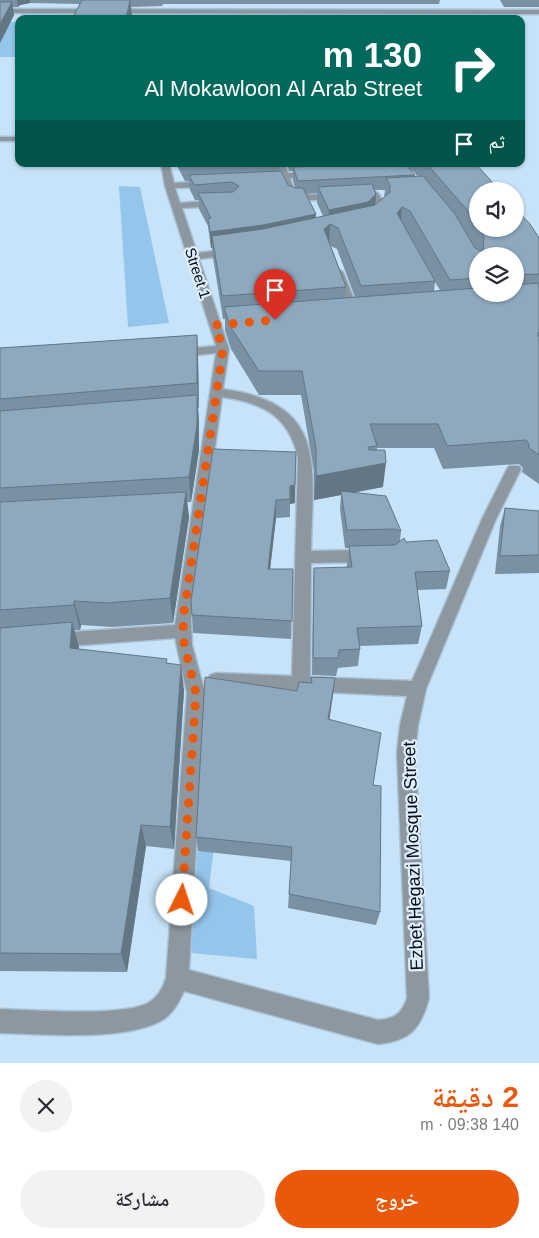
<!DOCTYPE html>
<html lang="ar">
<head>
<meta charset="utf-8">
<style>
  :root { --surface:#fff; --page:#f2f2f3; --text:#2b2b33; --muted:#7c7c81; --accent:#ea580c }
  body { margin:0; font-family:Arial,"Noto Naskh Arabic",sans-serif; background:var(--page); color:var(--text); direction:rtl; height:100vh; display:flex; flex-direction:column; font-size:19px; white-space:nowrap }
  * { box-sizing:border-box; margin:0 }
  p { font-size:16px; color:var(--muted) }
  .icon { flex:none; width:28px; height:28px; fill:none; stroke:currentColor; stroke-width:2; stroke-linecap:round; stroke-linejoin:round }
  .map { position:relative; height:1063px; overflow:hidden; direction:ltr }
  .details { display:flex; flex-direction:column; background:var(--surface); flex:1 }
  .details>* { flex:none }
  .top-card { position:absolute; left:15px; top:15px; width:510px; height:152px; border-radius:10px; box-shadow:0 1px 4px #0004; direction:rtl; background:#00695c; color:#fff; overflow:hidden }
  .fabs { position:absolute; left:469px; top:182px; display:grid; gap:10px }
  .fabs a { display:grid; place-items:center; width:55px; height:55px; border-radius:50%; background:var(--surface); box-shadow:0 1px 4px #0004; font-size:25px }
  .pin { position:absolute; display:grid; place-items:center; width:42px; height:42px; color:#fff; margin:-51px -21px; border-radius:50% 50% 50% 0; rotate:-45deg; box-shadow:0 0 5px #0007 }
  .pin .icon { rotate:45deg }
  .me { position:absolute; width:55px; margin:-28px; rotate:4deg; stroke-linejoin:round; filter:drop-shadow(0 0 4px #0008) }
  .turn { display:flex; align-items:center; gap:18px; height:105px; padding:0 20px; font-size:22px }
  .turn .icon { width:65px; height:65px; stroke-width:2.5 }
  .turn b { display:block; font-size:35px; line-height:42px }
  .then { display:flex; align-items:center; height:48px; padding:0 20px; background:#0003; gap:10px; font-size:19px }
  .round { display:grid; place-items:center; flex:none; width:52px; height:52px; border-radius:26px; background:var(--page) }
  .overview { display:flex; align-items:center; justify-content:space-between; height:85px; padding:0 20px }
  h1 { font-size:30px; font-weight:600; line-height:38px; color:var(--accent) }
  .primary-button { display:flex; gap:10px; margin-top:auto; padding:10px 20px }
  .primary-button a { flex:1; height:58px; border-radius:30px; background:var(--accent); color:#fff; font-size:20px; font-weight:600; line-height:58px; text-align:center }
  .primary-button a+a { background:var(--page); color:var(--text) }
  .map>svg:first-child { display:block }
</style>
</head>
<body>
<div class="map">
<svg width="539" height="1063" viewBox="0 0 539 1063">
  <rect width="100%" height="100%" fill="#c7e3f9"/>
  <!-- green -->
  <g fill="#94c5eb">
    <rect x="0" y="22" width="19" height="35"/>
    <polygon points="119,186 140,187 169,323 128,327"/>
    <polygon points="208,689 230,715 209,888 254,906 257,959 191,953"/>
  </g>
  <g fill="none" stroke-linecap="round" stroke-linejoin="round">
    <!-- minor casing -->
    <g stroke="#a8c1d5" stroke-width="3">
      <g id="minor">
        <polygon points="0,9 539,10 539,14 0,13"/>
        <rect x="0" y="137" width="19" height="4"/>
        <path d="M161,164H169L174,183L208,181L213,184L208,187L175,188L180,203L220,200L225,203L220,206L182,208L197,253L232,249L237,252L232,255L199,259L229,349L223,389C330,404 312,467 311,551L366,550L371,552L374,556L371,560L366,562L311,563L310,677L412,681L482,519L507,469L509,466H519L521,469L496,519L426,689L418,725L415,753L429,998C421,1028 410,1041 378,1044L184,991C179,1002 174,1012 164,1019C128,1042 43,1034 0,1033V1009C32,1010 122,1017 148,1003C157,998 163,988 166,978L187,693L175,638L56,647L50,645L48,640L50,635L56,633L175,625L216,353L178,357L172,353L178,349L216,346L165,186ZM222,397C263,403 288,415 298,457L292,676L216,673L210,675L207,680L210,685L216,687L407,696L400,725L397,753L407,998C402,1014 394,1019 378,1020L189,970L205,693L192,645L191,619Z"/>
        <polygon points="277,164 285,164 288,173 313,172 317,175 313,178 290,178 296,195 336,194 341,197 336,200 289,200"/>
        <polygon points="375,192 378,193 387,207 385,215 376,222 371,219 377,212 377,207 370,195"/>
        <polygon points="338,269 343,272 360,314 358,316 354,317 348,314 333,272"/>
      </g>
    </g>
    <!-- minor -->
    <use href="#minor" fill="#8c97a0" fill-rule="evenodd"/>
  </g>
  <!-- wall -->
  <g fill="#7a90a3" fill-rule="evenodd">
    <polygon points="0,0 440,0 439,4 163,4 162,6 131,7 132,15 80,4 30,3 20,5 18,7 13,7 14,15 0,43"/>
    <polygon points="500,0 539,0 539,7 504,7"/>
    <path d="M176,164H279V171L288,185L295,188L293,180V171H289L287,164H478V229H515L539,238V484L522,472L523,468L519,464L443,469L434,448H377V450L383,487L353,492L401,531L400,541L406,542L450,571L446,589L417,590L422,626L418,644L359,646L360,649L358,666L338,668L336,676L312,675L313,586L314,568H347V564L349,548H345L340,509L341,495L314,500V471L301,395H259L231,349L225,330V319H223L213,258L212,248H211L209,234L208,226L199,209V200H195L190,190L189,181H185ZM411,171H413L418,177H415V175ZM375,190H385L384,197L375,205L376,194ZM317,193V203L323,216L316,218L306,194ZM331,246L337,249L355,297L345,298L346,287ZM478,256H515V294H478ZM435,282L440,290L434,291Z"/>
    <polygon points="197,335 198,359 199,408 198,408 199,450 191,502 187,502 189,517 173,623 112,627 81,625 80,630 74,630 79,649 167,663 184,690 174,849 146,846 127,972 0,971 0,348"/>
    <polygon points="296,452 295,503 290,504 290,517 276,518 270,569 293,569 291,639 193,633 192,615"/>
    <polygon points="505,508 539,511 539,573 495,574 500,526"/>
    <polygon points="311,677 335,678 329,719 373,785 380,912 376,925 288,908 291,861 198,851 196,837 297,691 311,683"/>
  </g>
  <!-- shaded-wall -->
  <g fill="#637684">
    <polygon points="17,0 30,0 30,3 20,5 18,7"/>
    <polygon points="130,0 132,15 131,19 126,19"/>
    <polygon points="12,2 14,15 0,43 0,24"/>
    <polygon points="376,194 375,210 330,224 329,245 324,229 328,226 329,210"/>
    <polygon points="402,207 400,228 397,213"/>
    <polygon points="316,214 315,230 212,236 212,248 211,248 210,232"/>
    <polygon points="197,335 198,359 199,408 197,383"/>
    <polygon points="197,395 199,420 199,450 191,502 189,477"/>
    <polygon points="386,463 383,487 342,495 341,491 341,495 314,500 316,476"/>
    <polygon points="295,485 295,503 290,504 290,486"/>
    <polygon points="186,492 189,517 173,623 170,598"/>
    <polygon points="276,500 276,518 268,587 268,569"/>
    <polygon points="74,601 81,625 80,630 74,605"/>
    <polygon points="72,622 79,647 76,672 70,648"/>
    <polygon points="181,665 184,690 174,849 170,827"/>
    <polygon points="335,678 333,695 327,736 328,719"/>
    <polygon points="141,825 146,846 127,972 121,954"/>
  </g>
  <!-- building -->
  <g fill="#8ea8bd" stroke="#637684">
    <polygon points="82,0 130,0 126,19 72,19"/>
    <polygon points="0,2 12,2 0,24"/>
    <polygon points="372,164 396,164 407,166 415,175 298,181 293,167"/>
    <polygon points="427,164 476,164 500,191 478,191 478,227 467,210"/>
    <polygon points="281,171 288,185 295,188 303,188 316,214 263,225 210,232 208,219 211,218 198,193 233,192 239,186 232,182 194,185 189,175"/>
    <polygon points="423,176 455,214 475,248 483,252 484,237 479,229 515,229 515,208 530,224 539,238 539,274 515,275 515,256 478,256 478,278 450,280 410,211 402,207 397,213 435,281 361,286 338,228 330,224 324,229 346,287 222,296 212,236 263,229 375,205 390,192 390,185 386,178"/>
    <polygon points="372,184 376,194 368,202 329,210 318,187"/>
    <polygon points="539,283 539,333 537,334 539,337 539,455 529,448 529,444 526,440 447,446 438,424 370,424 377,446 368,447 369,450 385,450 386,463 316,476 316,448 302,371 259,371 230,326 224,307 478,288 478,294 515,294 515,285"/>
    <polygon points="197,335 197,383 0,399 0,348"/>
    <polygon points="197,395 197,425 189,477 0,488 0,411"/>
    <polygon points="213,449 296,452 295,485 290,486 290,499 276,500 268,569 293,569 292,621 192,615 191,601"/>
    <polygon points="341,491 386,496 401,531 395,529 347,530"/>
    <polygon points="186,492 170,598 106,603 74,601 74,605 0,610 0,502"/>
    <polygon points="505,508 539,511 539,555 500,556"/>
    <polygon points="404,538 406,542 437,540 450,571 415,572 422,626 357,628 360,649 339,650 338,658 313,658 314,568 352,567 349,546 395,545"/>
    <polygon points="72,622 70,648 167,659 166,663 181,665 170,827 141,825 121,954 0,953 0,628"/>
    <polygon points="205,677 297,691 299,682 312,683 311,677 335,678 328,719 381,733 373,785 381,786 380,912 289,894 292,847 196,837"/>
  </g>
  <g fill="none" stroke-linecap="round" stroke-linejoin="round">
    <!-- route -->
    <polyline stroke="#ea580c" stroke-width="9" stroke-dasharray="0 16.2" points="182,900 196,693 184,644 183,619 223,349 215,325 275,320"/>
  </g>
  <g text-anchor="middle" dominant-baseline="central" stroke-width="4.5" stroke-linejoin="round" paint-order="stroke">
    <!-- street labels -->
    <g font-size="15" fill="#071018" stroke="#deeefc">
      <text transform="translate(198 273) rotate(72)">Street 1</text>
    </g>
    <!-- near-street labels -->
    <g font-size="18" fill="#071018" stroke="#deeefc">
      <text transform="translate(413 856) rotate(-92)">Ezbet Hegazi Mosque Street</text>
    </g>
  </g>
</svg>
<div class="fabs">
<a><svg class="icon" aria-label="sound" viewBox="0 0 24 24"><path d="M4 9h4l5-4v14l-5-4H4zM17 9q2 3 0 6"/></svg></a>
<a><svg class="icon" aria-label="layers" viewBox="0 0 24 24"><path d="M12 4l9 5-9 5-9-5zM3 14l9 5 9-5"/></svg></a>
</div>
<div class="pin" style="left:275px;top:320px;background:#d93025"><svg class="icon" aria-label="arrive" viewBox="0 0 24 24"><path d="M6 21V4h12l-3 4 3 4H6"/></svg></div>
<svg class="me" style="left:182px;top:900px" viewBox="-20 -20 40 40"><circle r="19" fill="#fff"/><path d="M0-13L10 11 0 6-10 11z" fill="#ea580c"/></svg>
<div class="top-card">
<div class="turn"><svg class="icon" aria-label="right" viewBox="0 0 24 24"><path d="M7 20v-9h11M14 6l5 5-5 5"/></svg><div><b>130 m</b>Al Mokawloon Al Arab Street</div></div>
<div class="then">ثم<svg class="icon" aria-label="arrive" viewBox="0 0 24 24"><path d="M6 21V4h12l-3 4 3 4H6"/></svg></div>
</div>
</div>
<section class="details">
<div class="overview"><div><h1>2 دقيقة</h1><p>140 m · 09:38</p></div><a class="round"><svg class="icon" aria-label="close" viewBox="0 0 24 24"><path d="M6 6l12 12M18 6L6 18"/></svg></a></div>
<div class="primary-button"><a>خروج</a><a>مشاركة</a></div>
</section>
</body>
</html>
